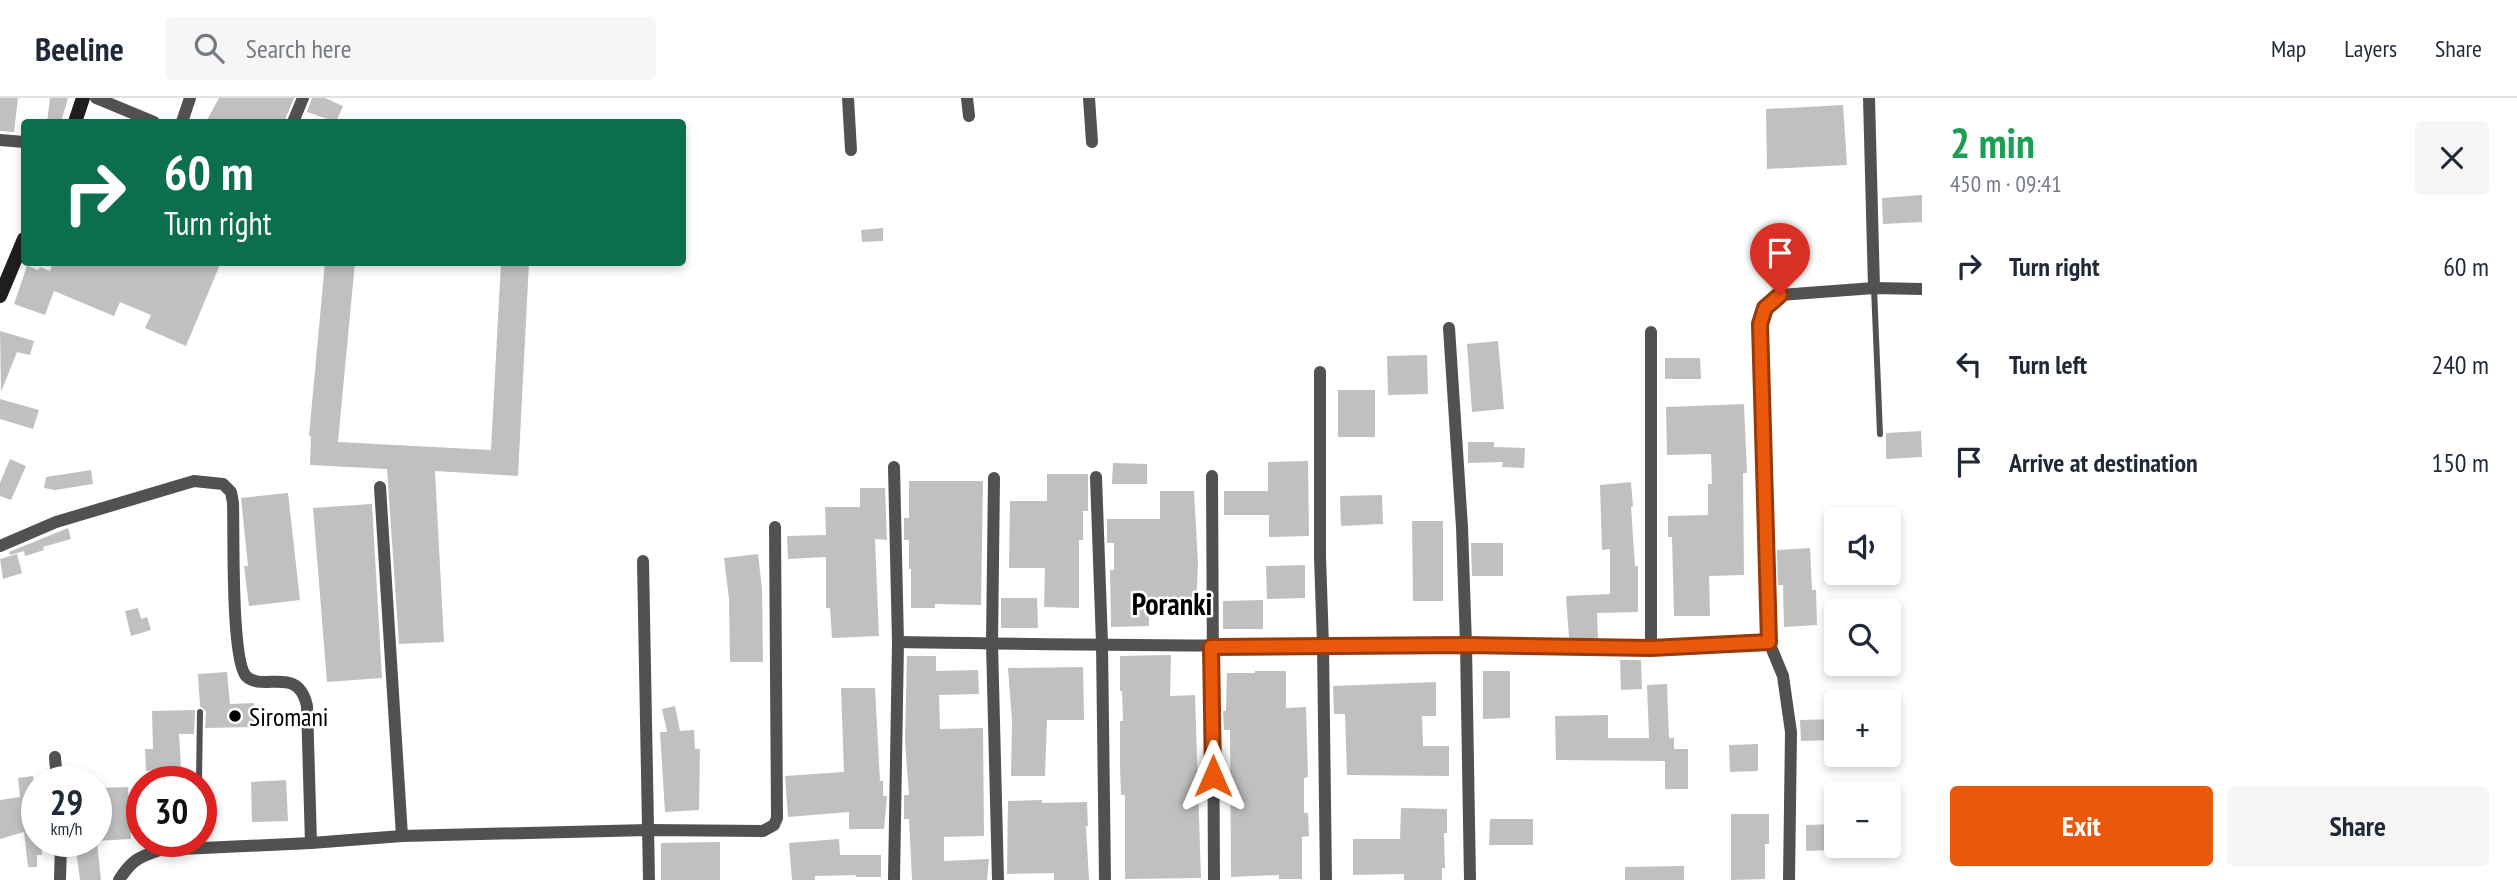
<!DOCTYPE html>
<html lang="en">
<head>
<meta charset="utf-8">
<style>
  :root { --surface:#fff; --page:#f6f6f7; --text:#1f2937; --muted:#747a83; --line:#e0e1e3; --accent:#ea580c }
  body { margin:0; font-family:"PT Sans Narrow",sans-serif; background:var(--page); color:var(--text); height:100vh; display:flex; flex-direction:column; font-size:26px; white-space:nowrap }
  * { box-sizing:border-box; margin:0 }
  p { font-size:23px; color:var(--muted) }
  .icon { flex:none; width:38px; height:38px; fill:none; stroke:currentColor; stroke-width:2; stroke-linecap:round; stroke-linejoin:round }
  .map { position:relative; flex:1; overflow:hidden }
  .side { display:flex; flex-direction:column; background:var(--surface); width:595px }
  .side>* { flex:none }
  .top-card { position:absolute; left:21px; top:21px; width:665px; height:147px; border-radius:7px; box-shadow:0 4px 10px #0003; background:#0b6e4f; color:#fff; overflow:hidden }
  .controls { position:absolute; left:1824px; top:410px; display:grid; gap:14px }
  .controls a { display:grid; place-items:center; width:77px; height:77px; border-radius:7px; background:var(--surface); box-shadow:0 4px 10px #0003; font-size:35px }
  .speed { position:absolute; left:21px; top:668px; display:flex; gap:14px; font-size:35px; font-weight:700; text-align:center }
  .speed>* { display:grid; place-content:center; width:91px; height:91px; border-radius:50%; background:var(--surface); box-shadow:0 4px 10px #0003; line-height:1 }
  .speed small { font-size:18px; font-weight:400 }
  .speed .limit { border:10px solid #d22; background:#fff; color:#111 }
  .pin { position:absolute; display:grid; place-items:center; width:60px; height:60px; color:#fff; margin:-72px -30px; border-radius:50% 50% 50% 0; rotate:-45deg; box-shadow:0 0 7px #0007 }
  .pin .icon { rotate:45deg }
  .me { position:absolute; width:77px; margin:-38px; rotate:0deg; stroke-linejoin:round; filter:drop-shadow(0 0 5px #0008) }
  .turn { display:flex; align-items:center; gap:24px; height:147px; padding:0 28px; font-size:32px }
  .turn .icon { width:91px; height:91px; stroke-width:2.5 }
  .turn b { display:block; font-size:49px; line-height:60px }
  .round { display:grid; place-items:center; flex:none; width:74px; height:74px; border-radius:7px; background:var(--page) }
  .head { display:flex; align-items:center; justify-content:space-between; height:119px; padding:0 28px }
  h1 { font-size:42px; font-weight:700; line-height:52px; color:#1e9e55 }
  .primary-button { display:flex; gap:14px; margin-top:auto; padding:14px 28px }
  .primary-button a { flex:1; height:80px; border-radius:7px; background:var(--accent); color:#fff; font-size:28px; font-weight:700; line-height:80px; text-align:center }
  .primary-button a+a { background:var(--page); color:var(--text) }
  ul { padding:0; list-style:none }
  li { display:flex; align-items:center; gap:21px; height:98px; padding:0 28px }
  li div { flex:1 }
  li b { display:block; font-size:26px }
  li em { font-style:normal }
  header { display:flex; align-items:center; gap:42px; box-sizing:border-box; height:98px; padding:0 35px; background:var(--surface); border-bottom:2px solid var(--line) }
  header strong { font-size:33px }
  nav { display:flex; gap:38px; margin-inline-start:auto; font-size:24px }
  .search { width:490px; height:63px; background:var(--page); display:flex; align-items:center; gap:18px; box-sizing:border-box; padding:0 24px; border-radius:7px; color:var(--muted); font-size:26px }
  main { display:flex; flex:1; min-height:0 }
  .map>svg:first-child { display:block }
</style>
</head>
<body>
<header>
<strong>Beeline</strong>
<div class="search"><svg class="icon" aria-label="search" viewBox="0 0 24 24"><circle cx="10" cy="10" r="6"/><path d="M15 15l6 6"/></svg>Search here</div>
<nav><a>Map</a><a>Layers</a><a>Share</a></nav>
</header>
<main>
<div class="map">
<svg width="1922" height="782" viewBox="0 0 1922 782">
  <rect width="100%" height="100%" fill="#fff"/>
  <!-- building -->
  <g fill="#c0c0c0">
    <polygon points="0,0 18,0 14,34 0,33"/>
    <polygon points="50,0 68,0 61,24 47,24"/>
    <polygon points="219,0 294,0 284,24 206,24"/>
    <polygon points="312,0 325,0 343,8 336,24 307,14"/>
    <polygon points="1843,7 1847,67 1767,71 1766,11"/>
    <polygon points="1922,97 1922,124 1883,126 1882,100"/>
    <polygon points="883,130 883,143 862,144 861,132"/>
    <polygon points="53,164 221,164 186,248 145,230 151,217 120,204 114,218 54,193 45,217 14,206 27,168 38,172 40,169 50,173"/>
    <polygon points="325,164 355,164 338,344 491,352 501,164 529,164 518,378 435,373 444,544 399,546 387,371 310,367 311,338 309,338"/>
    <polygon points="0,233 34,243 30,257 17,254 1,294"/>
    <polygon points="1498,243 1504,311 1472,314 1467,246"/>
    <polygon points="1427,257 1428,296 1388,297 1387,258"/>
    <polygon points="1665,260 1700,260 1701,281 1665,281"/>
    <rect x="1338" y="292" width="37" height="47"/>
    <polygon points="0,301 39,312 33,331 0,321"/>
    <polygon points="1744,306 1747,375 1743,375 1744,477 1709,478 1710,518 1674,518 1672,439 1668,439 1668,418 1708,417 1708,386 1712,386 1711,356 1667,357 1666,309"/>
    <polygon points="1921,333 1922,359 1886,361 1886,335"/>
    <polygon points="1468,344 1494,344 1494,349 1525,350 1524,370 1502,369 1503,364 1468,365"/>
    <polygon points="10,361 26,368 11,402 0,398 0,385"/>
    <polygon points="1308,363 1309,438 1269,439 1269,417 1224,417 1224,393 1268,393 1268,364"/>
    <polygon points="1113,365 1147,366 1147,386 1112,386"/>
    <polygon points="91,372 93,386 55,392 44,390 46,379"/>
    <polygon points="1047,376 1088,376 1088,413 1083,413 1083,442 1079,442 1079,510 1044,509 1045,470 1009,470 1010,403 1047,403"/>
    <polygon points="909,383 983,383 981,507 935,506 935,510 911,510 911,471 909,471 909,442 904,442 904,420 909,420"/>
    <polygon points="1631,384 1633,408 1631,409 1635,468 1638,468 1638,514 1597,515 1598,540 1569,540 1566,498 1610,496 1610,451 1602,452 1600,387"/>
    <polygon points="860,390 885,390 887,442 875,441 879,538 832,540 830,510 826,510 826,459 788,461 787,438 826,437 825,409 860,409"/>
    <polygon points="1160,393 1194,393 1198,466 1196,510 1149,510 1149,528 1111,529 1110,472 1114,472 1114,445 1107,445 1107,421 1160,421"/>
    <polygon points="288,395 300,502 249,508 244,468 248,468 241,400"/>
    <polygon points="1382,397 1383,426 1341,428 1340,398"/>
    <polygon points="372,406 382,580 327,584 313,410"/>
    <polygon points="1412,423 1443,423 1443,503 1413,503"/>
    <polygon points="68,430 71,441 43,449 44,452 25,458 24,453 10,457 9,454"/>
    <polygon points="1471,445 1503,445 1503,478 1472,478"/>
    <polygon points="1810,450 1812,492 1816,492 1817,527 1784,529 1783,487 1778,487 1777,452"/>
    <polygon points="17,456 22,475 3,481 0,461"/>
    <polygon points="758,456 762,491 763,564 730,564 729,501 724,460"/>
    <polygon points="1305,467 1305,500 1267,501 1266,468"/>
    <polygon points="1001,500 1037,500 1038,530 1001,530"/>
    <polygon points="1263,502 1263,531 1223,531 1223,503"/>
    <polygon points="138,510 141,521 147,519 151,532 131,538 125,513"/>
    <polygon points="1171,557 1170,598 1195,597 1201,780 1125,781 1125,697 1121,697 1120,670 1120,623 1123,623 1122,593 1120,593 1120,558"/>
    <polygon points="907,558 936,558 936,573 978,572 979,596 939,597 940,631 983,630 984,738 944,739 944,763 989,761 987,782 912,782 909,721 904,721 904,697 909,697 905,643"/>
    <polygon points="1620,562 1641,562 1642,591 1621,592"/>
    <polygon points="1083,569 1084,622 1047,622 1045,678 1011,678 1012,623 1008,570"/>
    <polygon points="1255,573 1286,573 1286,610 1306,609 1308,679 1304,680 1304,715 1308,715 1309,738 1302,739 1302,781 1279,781 1279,777 1231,779 1230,632 1224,632 1223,613 1226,613 1227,575 1255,575"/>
    <polygon points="1483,573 1510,573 1510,620 1483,621"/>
    <polygon points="227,574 230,606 254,605 254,629 205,630 206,613 200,608 198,576"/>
    <polygon points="1436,584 1436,618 1422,618 1423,648 1449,648 1449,678 1347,677 1345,616 1334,616 1333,588"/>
    <polygon points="1667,586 1669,640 1674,640 1674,651 1688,651 1688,691 1665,691 1665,663 1556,662 1555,618 1608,617 1608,640 1649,640 1647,587"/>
    <polygon points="841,590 875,590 880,683 883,683 883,698 887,698 884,731 849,731 849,714 788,719 785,678 844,674"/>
    <polygon points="675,608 680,633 694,632 695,651 700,651 699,712 665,714 660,634 667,634 662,611"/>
    <polygon points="195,612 194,636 179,636 181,670 146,673 145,651 153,651 152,613"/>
    <polygon points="1836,621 1836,642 1801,643 1800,622"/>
    <polygon points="1758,646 1758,673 1730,674 1729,647"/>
    <polygon points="33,678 37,708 37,744 41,744 42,757 37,757 37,769 28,769 24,734 0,741 0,702 20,699 18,680"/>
    <polygon points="286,682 288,723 252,724 251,684"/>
    <polygon points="128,689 131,741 96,743 96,690"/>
    <polygon points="1042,702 1042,705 1087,704 1088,728 1086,728 1089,782 1054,782 1054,775 1007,776 1008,703"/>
    <polygon points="1401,710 1447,711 1447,735 1444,735 1445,770 1442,770 1442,782 1404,782 1404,776 1353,777 1353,741 1400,741"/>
    <polygon points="1731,716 1769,716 1769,746 1765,746 1765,781 1731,782"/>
    <polygon points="1490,721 1533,721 1533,747 1489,747"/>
    <polygon points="1836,726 1836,752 1806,753 1806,727"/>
    <polygon points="839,741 840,757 881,757 881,779 856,779 856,777 815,778 815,782 792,782 789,745"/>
    <polygon points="75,744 97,744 101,782 80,782"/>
    <polygon points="720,744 720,782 661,782 661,745"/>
    <polygon points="1684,768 1684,782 1625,782 1625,769"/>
  </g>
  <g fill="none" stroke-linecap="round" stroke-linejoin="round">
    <!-- lane -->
    <g stroke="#515151" stroke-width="6">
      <polyline points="1874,190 1880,336"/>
      <polyline points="199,684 200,614"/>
    </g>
    <!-- street -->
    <g stroke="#515151" stroke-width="12">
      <polyline points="96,0 154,24"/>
      <polyline points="848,0 851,52"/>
      <polyline points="967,0 969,18"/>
      <polyline points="1089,0 1092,44"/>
      <polyline points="1869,0 1874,190"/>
      <polyline points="182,24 190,0"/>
      <polyline points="293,24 303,0"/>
      <polyline points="0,42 24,44"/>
      <polyline points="1449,230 1462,429 1466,547 1470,782"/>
      <polyline points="894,369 898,544 894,782"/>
      <polyline points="1212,378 1214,782"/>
      <polyline points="1096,379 1102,545 1105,782"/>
      <polyline points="994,380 992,545 998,782"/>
      <polyline points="380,389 402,738"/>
      <path d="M0,448L56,424L194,383L223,386L231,394L233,405C234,434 231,561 246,578C263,595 298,566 307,608L311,745"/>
      <polyline points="643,463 649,782"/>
      <path d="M898,544C1039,546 1181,549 1323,547L1320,459V274"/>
      <polyline points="1769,544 1783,578 1791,634 1789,782"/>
      <polyline points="1651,549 1769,544 1760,226 1765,210 1780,197 1874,190 1922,191"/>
      <polyline points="55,659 57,684"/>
      <polyline points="60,782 61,744"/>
      <path d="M119,782C131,763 138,759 160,752L311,745L402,738L648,732L763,733L774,727L777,720L775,429"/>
      <polyline points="1326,782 1323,547 1651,549 1651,234"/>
    </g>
    <!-- secondary -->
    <g stroke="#1e1e1e" stroke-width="14">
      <polyline points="75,24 83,0"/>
      <polyline points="0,198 24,141"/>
    </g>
  </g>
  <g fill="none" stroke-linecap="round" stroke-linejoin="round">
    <!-- route casing -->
    <g stroke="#983908" stroke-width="18">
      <polyline id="route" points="1213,678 1211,549 1466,547 1651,550 1769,544 1760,226 1765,210 1780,197"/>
    </g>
    <!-- route -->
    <use href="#route" stroke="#ea580c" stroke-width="12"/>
  </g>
  <!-- markers -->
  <circle fill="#000" stroke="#fff" stroke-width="2.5" cx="235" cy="618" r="7"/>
  <g text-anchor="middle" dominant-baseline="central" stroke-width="5" stroke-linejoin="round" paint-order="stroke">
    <!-- poi labels -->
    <g font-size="26" fill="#000" stroke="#fff" text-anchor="start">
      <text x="249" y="618">Siromani</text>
    </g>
    <!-- quarter labels -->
    <g font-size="30" font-weight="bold" fill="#000" stroke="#fff">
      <text x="1172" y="505">Poranki</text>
    </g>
  </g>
</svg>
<div class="controls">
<a><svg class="icon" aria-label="sound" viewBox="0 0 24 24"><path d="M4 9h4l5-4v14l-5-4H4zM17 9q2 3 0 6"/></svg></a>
<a><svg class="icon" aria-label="search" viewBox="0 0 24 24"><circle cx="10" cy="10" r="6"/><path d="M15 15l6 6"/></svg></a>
<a>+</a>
<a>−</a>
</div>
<div class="speed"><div>29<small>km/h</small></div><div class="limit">30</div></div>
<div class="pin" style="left:1780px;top:197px;background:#d93025"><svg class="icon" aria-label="arrive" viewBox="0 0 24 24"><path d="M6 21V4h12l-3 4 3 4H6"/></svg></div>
<svg class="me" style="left:1213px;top:678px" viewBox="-20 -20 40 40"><path d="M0-17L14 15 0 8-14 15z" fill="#ea580c" stroke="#fff" stroke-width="4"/></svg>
<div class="top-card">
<div class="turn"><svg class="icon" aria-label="right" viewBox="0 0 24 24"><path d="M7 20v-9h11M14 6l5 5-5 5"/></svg><div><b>60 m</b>Turn right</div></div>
</div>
</div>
<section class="side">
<div class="head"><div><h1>2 min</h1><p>450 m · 09:41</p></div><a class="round"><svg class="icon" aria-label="close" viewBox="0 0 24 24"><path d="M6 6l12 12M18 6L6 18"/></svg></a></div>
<ul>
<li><svg class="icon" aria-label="right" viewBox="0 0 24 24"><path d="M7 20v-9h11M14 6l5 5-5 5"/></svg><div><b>Turn right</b></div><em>60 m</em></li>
<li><svg class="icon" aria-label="left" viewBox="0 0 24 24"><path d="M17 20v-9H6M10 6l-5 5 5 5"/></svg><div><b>Turn left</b></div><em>240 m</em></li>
<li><svg class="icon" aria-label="arrive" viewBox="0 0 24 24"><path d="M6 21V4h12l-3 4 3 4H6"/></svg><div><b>Arrive at destination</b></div><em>150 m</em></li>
</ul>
<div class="primary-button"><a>Exit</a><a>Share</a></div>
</section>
</main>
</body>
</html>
